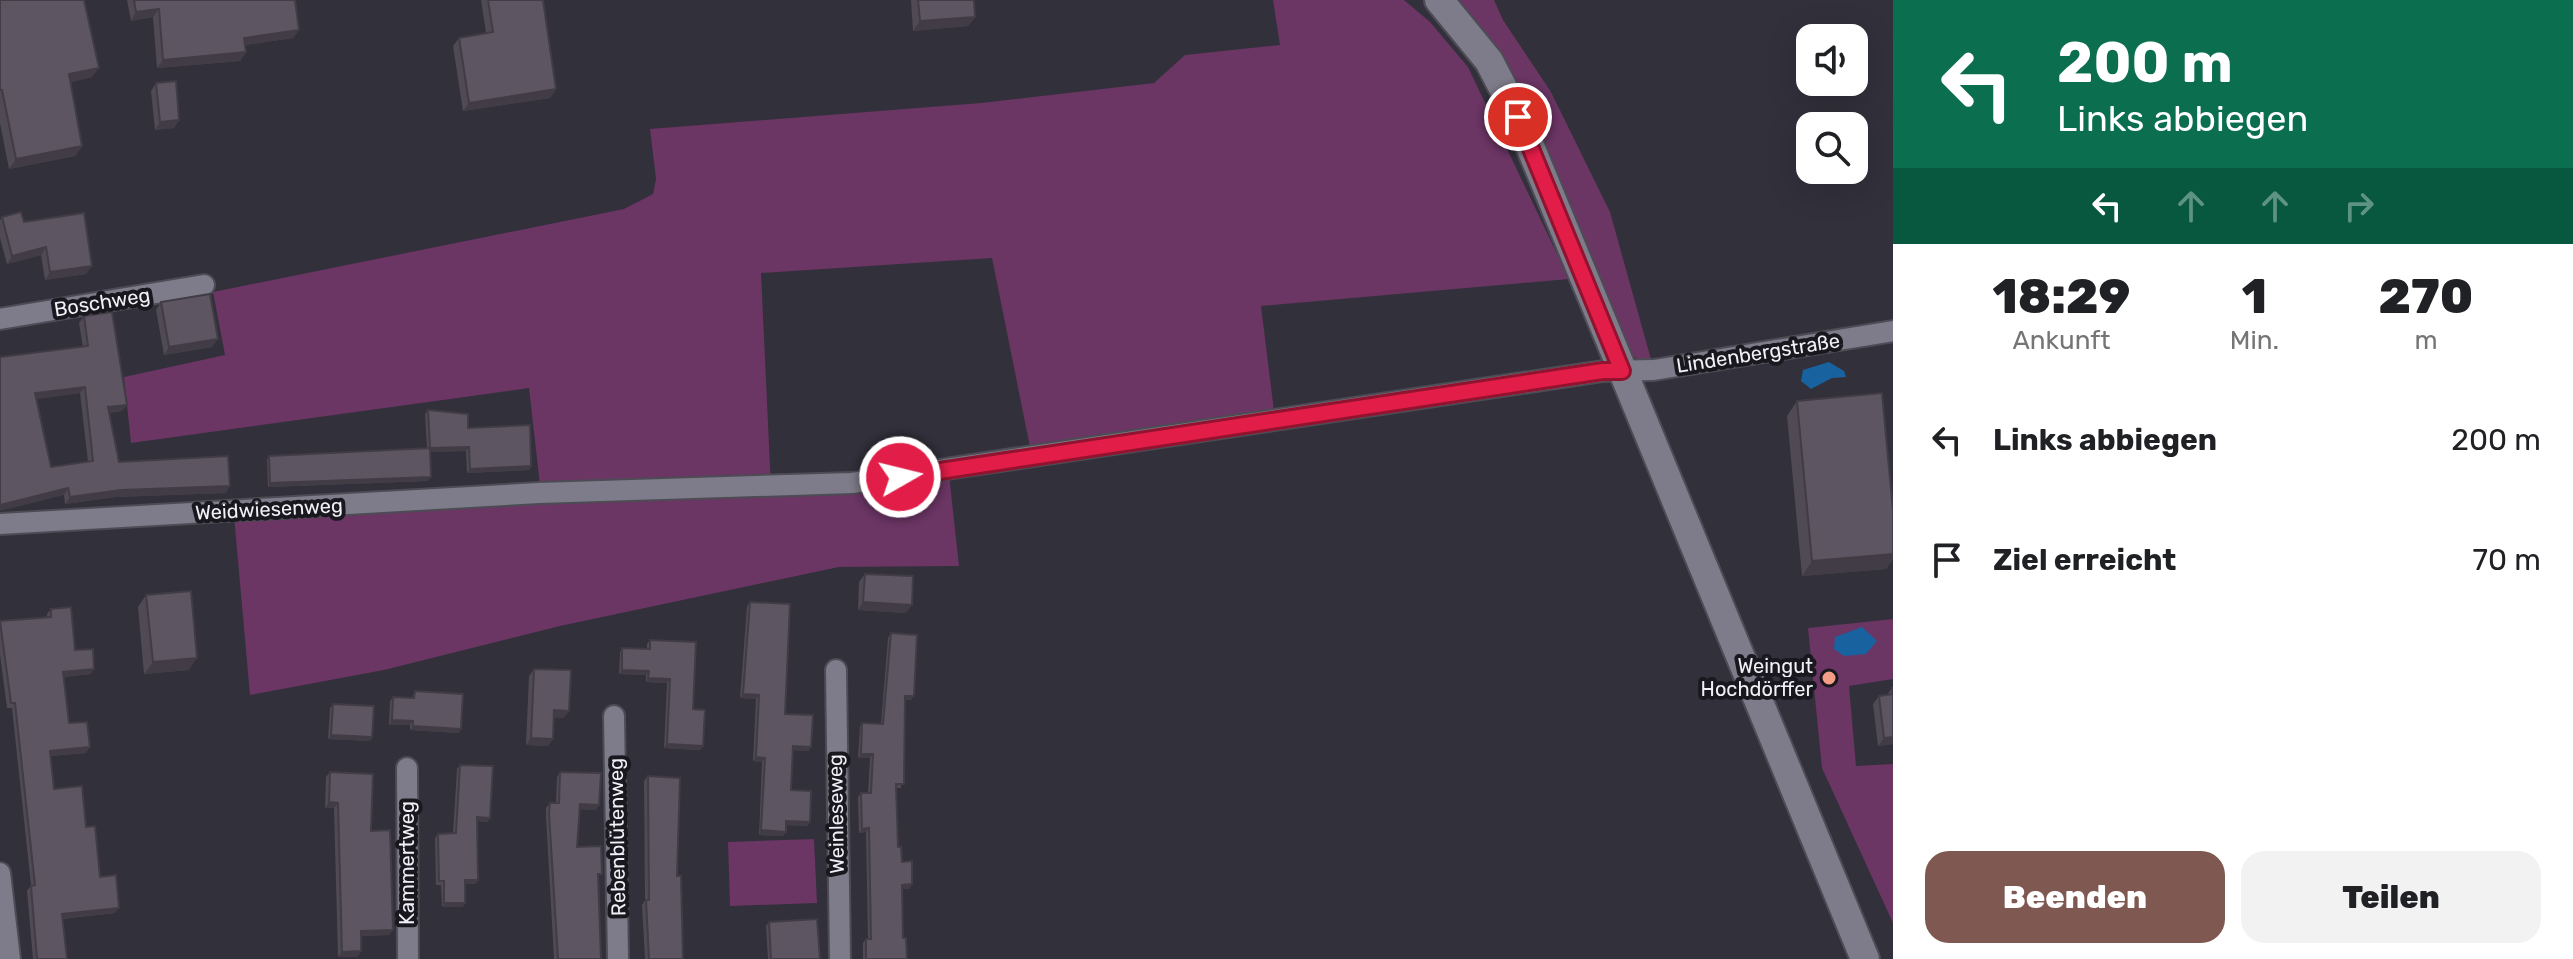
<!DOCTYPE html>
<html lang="de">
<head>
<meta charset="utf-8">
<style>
  :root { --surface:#fff; --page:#f2f2f2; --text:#202124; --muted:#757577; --accent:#7f5951 }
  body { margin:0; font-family:Rubik,sans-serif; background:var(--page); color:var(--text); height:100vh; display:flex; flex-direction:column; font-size:30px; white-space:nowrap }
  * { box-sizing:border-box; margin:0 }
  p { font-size:26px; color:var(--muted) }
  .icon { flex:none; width:44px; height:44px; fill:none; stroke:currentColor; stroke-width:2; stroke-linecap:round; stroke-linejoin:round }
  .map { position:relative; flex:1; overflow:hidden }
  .details { display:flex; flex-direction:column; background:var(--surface); width:680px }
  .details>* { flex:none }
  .guide { background:#0b6e4f; color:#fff; overflow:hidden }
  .fabs { position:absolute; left:1796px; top:24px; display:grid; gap:16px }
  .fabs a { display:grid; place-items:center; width:72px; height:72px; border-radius:16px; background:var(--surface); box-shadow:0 8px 32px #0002; font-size:40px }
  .pin { position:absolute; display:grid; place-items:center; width:68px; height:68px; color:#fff; margin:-34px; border:4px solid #fff; border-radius:50%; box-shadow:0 2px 8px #0007 }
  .me { position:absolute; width:88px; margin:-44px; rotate:82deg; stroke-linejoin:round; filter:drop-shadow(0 0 6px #0008) }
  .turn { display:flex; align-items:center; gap:28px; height:168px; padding:0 32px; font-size:36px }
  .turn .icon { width:104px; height:104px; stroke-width:2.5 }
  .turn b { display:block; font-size:56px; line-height:68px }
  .lanes { display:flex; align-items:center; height:76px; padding:0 32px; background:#0003; justify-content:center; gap:40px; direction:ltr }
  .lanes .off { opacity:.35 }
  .eta { display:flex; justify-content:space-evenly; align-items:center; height:136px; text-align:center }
  .eta b { font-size:48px; font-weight:800; line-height:56px }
  .button { display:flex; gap:16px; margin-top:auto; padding:16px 32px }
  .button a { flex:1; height:92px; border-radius:24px; background:var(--accent); color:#fff; font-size:32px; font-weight:800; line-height:92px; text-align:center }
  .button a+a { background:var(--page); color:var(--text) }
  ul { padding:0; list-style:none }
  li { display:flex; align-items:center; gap:24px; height:120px; padding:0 32px }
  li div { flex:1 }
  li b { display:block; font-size:30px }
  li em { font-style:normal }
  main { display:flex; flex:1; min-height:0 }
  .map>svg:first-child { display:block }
</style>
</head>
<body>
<main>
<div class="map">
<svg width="1893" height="959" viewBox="0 0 1893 959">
  <rect width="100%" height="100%" fill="#31303b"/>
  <!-- green -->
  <g fill="#6b3564">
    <polygon points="1273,0 1404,0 1430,22 1468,67 1569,279 1261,306 1275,419 1032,457 992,258 761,273 771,488 949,474 959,566 839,567 560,626 384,670 250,695 234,516 542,503 529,388 131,443 124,377 225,355 213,292 624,209 653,194 656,179 650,129 981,103 1154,83 1185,55 1280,45"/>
    <polygon points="1457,0 1494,0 1503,20 1551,92 1610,212 1654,370 1629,353"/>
    <polygon points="1893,619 1893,679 1849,686 1856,766 1893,764 1893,923 1822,768 1808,628"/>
    <polygon points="814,839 817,903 730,906 728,842"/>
  </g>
  <!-- water -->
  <g fill="#18639f">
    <polygon points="1829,362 1844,371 1846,377 1832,378 1811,389 1801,381 1803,370"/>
    <polygon points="1862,627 1877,641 1866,654 1844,656 1834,649 1835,637"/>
  </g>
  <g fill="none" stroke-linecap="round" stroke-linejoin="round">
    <!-- minor casing -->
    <g stroke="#4d4c55" stroke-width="24">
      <g id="minor">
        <polyline points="0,319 204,285"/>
        <polyline points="0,524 539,493 852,483 1603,371 1654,370 1893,331"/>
        <polyline points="836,670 840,959"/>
        <polyline points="614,716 618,959"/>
        <polyline points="407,768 408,959"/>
        <polyline points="0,873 10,959"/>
      </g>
    </g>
    <!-- secondary casing -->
    <g stroke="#4d4c55" stroke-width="32">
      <polyline id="secondary" points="1439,0 1489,61 1518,117 1865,959"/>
    </g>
    <!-- minor -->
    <use href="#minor" stroke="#7e7c8a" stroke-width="20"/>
    <!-- secondary -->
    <use href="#secondary" stroke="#7e7c8a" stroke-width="28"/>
  </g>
  <!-- wall -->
  <g fill="#504a54" fill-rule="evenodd">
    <polygon points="0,0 92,77 71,82 82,146 75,156 9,169 0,123"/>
    <polygon points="127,0 295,0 299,30 293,38 245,45 246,52 240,61 157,68 153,17 131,21"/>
    <polygon points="481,0 543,0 556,89 550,98 463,111 453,46 459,38 486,33"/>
    <polygon points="911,0 974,0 975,17 968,26 913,31"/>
    <polygon points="156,83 179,120 174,128 155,130 151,91"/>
    <polygon points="2,217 24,222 86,274 45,280 41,255 7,264 0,238 0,220"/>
    <polygon points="161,302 212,347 164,355 156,310"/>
    <path d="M84,316L127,405L122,411L109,413L119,462L226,493L116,497L65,504L64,495L0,357L83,347L79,323ZM80,393L88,462L51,467L36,399Z"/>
    <polygon points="1797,401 1893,511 1893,559 1886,569 1802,576 1787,416"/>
    <polygon points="428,410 468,428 531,466 529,470 467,473 466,451 430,452 428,481 268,487 267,460 269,456 427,448 425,414"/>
    <polygon points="865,574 906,613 858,610 859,582"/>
    <polygon points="146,595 189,670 144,674 138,607"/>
    <polygon points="750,602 785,714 809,751 793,750 791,790 810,822 807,826 786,825 786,832 783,836 759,835 762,762 753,761 756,699 740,698 747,606"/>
    <polygon points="51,609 91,674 64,677 69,723 86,753 51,756 54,789 86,827 100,877 115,913 62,919 67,959 33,959 27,891 31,885 12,708 7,708 0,655 0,623 47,617 47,614"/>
    <polygon points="891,633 911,700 905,700 901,788 896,788 898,847 902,862 912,884 909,889 902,889 903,938 907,959 863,959 863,943 866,939 868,939 866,832 859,833 858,797 861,793 868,793 870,758 858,758 860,727 862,723 881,724 888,638"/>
    <polygon points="650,640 693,709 703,746 700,750 664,748 667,683 646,682 646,675 619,674 620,652 622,648 647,649 647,644"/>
    <polygon points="534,669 564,718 554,717 553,739 548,746 526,745 529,676"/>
    <polygon points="1892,688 1893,688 1893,744 1878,746 1873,704 1879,696 1887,695"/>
    <polygon points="415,691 459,733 410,730 410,725 389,725 390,701 393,697 412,698"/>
    <polygon points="333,704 372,737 370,741 328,739 330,708"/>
    <polygon points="460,765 490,818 487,822 477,821 478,880 475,884 465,884 463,907 442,907 441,885 436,885 435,838 438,834 453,833 457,769"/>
    <polygon points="330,772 371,831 393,930 389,935 361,936 361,951 357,957 338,957 334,808 325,808 326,777"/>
    <polygon points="560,772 599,805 596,810 579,809 577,847 599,879 601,959 554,959 546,817 546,808 550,803 556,803 557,777"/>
    <polygon points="648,776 683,959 645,959 642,905 645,900 644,781"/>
    <polygon points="769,922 820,959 768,959 766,926"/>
  </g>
  <!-- shaded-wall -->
  <g fill="#413c45">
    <polygon points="159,9 153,17 131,21 136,12"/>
    <polygon points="975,17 968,26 913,31 920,21"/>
    <polygon points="299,30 293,38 239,46 244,38"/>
    <polygon points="246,52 240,61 157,68 163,60"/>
    <polygon points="99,68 92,77 63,84 69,74"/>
    <polygon points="556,89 550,98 463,111 469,103"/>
    <polygon points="179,120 174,128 155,130 160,122"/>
    <polygon points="82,146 75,156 9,169 16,159"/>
    <polygon points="46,247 41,255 7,264 12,256"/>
    <polygon points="92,266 86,274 45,280 50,272"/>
    <polygon points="218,339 212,347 164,355 169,347"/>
    <polygon points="85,387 80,393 31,400 35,393"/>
    <polygon points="127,405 122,411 103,413 108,407"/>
    <polygon points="469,447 466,451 427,452 430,448"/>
    <polygon points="531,466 529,470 467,473 470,469"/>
    <polygon points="431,477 428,481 268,487 270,483"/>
    <polygon points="230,486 226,493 116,497 65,504 70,497 121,490"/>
    <polygon points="68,488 64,495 0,511 0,505"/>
    <polygon points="1893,554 1893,559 1886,569 1802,576 1812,561"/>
    <polygon points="863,602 912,605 906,613 858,610"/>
    <polygon points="197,658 189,670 144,674 153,662"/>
    <polygon points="94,669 91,674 60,677 63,672"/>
    <polygon points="622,670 649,671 646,675 619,674"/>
    <polygon points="648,678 670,679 667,683 646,682"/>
    <polygon points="743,694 759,695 756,699 740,698"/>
    <polygon points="905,696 914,696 911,700 903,700"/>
    <polygon points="554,710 569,711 564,718 549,717"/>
    <polygon points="392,720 413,721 410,725 389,725"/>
    <polygon points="413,726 461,729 459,733 410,730"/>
    <polygon points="331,735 372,737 370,741 328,739"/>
    <polygon points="1893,737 1893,744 1878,746 1884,738"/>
    <polygon points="531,738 553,739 548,746 526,745"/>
    <polygon points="667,744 703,746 700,750 664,748"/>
    <polygon points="793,746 811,747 809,751 791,750"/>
    <polygon points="90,747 86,753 47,756 50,751"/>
    <polygon points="861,754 873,754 870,758 858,758"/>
    <polygon points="756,757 765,758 762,762 753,761"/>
    <polygon points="329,802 338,803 334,808 325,808"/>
    <polygon points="580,804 599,805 596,810 576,809"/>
    <polygon points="477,817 490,818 487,822 474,821"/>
    <polygon points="786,821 810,822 807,826 783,825"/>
    <polygon points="869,828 866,832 859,833 862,829"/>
    <polygon points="761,830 786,832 783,836 759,835"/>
    <polygon points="465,880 478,880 475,884 462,884"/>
    <polygon points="912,884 909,889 899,889 902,885"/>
    <polygon points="444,903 465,903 463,907 442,907"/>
    <polygon points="119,908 115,913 58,919 62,914"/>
    <polygon points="393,930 389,935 357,936 361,931"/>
    <polygon points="361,951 357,957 338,957 342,952"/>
  </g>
  <!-- building -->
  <g fill="#5d5662" stroke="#413c45" stroke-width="2" fill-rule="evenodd">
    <polygon points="0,0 84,0 99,68 69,74 82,146 16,159 2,90 0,90"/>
    <polygon points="134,0 295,0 299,30 244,38 246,52 163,60 159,9 136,12"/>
    <polygon points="488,0 543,0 556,89 469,103 459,38 493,32"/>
    <polygon points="918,0 974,0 975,17 920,21"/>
    <polygon points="176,81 179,120 160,122 156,83"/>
    <polygon points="21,212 24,222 84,213 92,266 50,272 46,247 12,256 2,217"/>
    <polygon points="210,294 218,339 169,347 161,302"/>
    <path d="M112,312L127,405L108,407L119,462L228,456L230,486L121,490L70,497L68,488L0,505V357L88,346L84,316ZM85,387L93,461L51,467L35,393Z"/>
    <polygon points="1882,393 1893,511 1893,554 1812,561 1797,401"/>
    <polygon points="428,410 468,414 468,428 530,425 531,466 470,469 469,447 430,448"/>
    <polygon points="430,448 431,477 270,483 269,456"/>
    <polygon points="865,574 913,576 912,605 863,602"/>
    <polygon points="191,591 197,658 153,662 146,595"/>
    <polygon points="750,602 790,604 785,714 813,715 811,747 793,746 791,790 811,791 810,822 786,821 786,832 761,830 765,758 756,757 759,695 743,694"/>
    <polygon points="71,607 75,650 93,649 94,669 63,672 69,723 87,722 90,747 50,751 54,789 82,786 86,827 95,826 100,877 116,875 119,908 62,914 67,959 37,959 31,886 35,885 15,703 11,703 0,621 51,617 51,609"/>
    <polygon points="891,633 917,635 914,696 905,696 904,784 896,784 898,847 901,847 902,862 912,861 912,884 902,885 903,938 906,938 907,959 866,959 866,939 871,939 869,828 862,829 861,793 871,793 873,754 861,754 862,723 883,724"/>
    <polygon points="650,640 696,642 693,709 705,710 703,746 667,744 670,679 648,678 649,671 622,670 622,648 650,649"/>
    <polygon points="534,669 571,670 569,711 554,710 553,739 531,738"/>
    <polygon points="1892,688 1893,688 1893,737 1884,738 1879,696 1893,694"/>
    <polygon points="415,691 463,694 461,729 413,726 413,721 392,720 393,697 414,698"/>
    <polygon points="333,704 374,706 372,737 331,735"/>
    <polygon points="460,765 493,766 490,818 477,817 478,880 465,880 465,903 444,903 444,881 439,881 438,834 456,833"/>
    <polygon points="330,772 373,774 371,831 390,830 393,930 361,931 361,951 342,952 338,803 329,802"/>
    <polygon points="560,772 601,773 599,805 580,804 577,847 601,846 602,874 598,874 601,959 558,959 549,813 550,803 559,803"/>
    <polygon points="648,776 680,778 677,876 681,876 683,959 649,959 646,900 649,900"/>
    <polygon points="817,919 820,959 771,959 769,922"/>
  </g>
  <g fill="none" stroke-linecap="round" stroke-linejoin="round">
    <!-- route casing -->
    <g stroke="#92132f" stroke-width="20">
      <polyline id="route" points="900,477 1603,371 1622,371 1518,117"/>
    </g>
    <!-- route -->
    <use href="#route" stroke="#e11d48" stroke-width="14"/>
  </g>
  <!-- markers -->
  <circle fill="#f49e88" stroke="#19181e" stroke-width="3" cx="1829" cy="678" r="8"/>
  <g text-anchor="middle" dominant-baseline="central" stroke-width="8" stroke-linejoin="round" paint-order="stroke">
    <!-- street labels -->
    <g font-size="20" fill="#f0f0f7" stroke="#19181e">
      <text transform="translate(102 302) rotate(-9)">Boschweg</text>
      <text transform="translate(1758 353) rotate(-9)">Lindenbergstraße</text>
      <text transform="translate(269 509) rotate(-3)">Weidwiesenweg</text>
      <text transform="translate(836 814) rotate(-91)">Weinleseweg</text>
      <text transform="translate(617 837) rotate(-91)">Rebenblütenweg</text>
      <text transform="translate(407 863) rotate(-90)">Kammertweg</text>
    </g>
    <!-- poi labels -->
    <g font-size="20" fill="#f0f0f7" stroke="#19181e" text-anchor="end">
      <text x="1813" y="666">Weingut<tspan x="1813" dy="23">Hochdörffer</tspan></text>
    </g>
  </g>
</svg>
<div class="fabs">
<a><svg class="icon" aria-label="sound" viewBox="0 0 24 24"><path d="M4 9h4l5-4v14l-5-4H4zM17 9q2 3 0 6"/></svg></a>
<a><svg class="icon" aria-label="search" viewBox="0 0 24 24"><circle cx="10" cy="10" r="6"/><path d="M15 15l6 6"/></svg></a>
</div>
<div class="pin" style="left:1518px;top:117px;background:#d93025"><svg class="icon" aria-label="arrive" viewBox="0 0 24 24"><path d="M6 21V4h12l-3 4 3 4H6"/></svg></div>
<svg class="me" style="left:900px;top:477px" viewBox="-20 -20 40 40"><circle r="17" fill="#e11d48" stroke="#fff" stroke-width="3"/><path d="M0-11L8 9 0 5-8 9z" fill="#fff"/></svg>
</div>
<section class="details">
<div class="guide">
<div class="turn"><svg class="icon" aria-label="left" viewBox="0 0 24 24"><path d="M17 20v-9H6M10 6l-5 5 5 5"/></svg><div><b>200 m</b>Links abbiegen</div></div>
<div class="lanes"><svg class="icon" aria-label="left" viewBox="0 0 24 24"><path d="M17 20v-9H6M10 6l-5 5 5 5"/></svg><svg class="icon off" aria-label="ahead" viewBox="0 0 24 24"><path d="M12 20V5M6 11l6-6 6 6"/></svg><svg class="icon off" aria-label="ahead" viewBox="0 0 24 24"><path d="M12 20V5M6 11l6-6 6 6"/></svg><svg class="icon off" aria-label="right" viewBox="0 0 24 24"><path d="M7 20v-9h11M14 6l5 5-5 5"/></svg></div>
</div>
<div class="eta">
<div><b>18:29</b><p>Ankunft</p></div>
<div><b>1</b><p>Min.</p></div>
<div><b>270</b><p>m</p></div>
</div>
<ul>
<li><svg class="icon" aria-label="left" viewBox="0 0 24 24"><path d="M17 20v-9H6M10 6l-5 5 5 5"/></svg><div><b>Links abbiegen</b></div><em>200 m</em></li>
<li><svg class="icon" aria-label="arrive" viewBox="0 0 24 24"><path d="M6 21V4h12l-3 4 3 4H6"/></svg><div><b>Ziel erreicht</b></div><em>70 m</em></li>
</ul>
<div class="button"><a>Beenden</a><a>Teilen</a></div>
</section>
</main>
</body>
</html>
